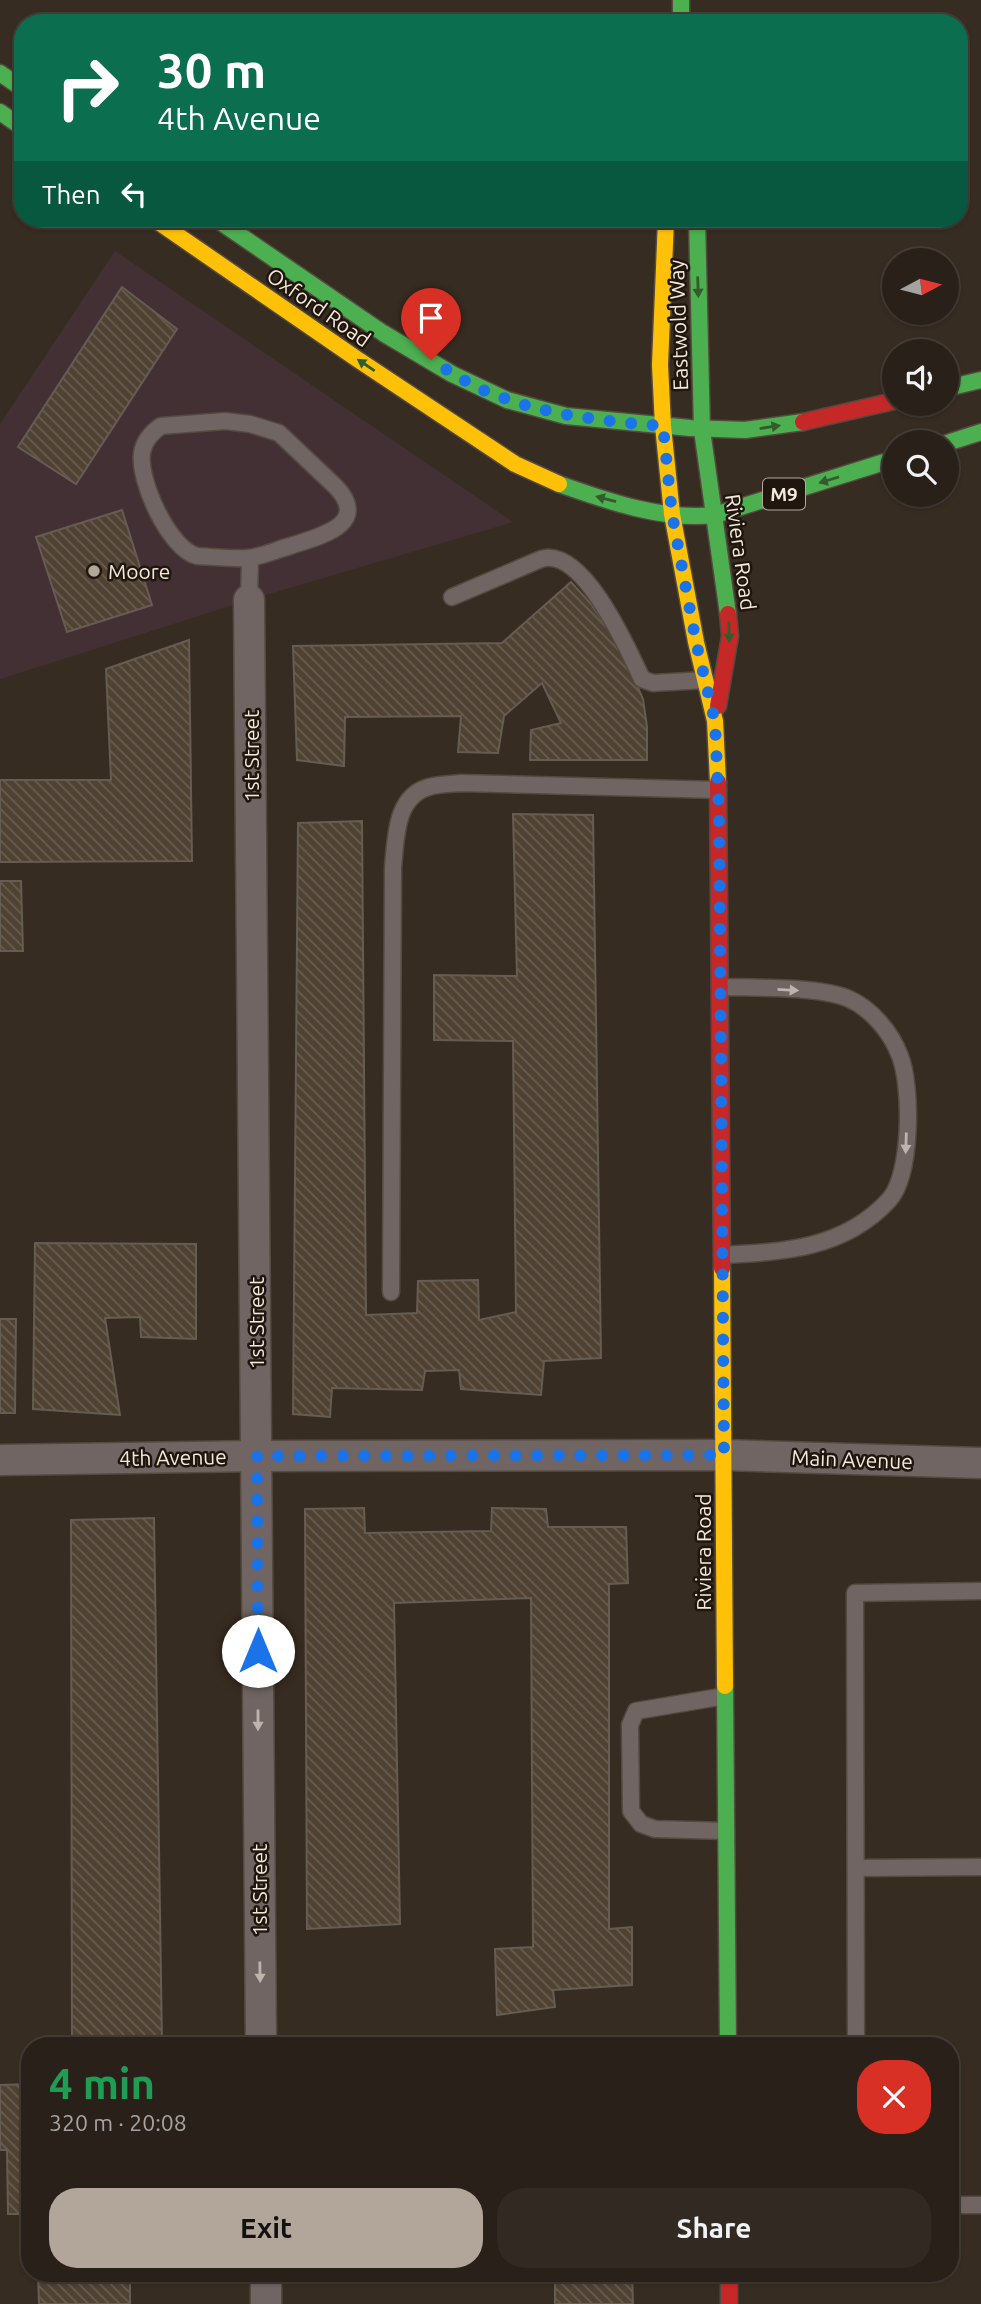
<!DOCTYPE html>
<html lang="en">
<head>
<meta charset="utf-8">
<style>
  :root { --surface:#292119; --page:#312922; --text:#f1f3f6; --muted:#a5a3a2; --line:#453e38; --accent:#b2a69a }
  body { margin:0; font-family:Ubuntu,sans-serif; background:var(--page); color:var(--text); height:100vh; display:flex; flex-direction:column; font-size:26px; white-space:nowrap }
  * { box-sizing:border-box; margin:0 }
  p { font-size:23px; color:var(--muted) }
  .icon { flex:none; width:38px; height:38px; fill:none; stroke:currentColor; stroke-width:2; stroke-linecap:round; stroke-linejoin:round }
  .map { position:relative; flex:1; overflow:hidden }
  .side { position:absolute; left:21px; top:2037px; width:938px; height:245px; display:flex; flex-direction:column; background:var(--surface); border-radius:28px; box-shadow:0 2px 5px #0004,0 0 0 2px var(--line) }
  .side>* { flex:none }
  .banner { position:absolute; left:14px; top:14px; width:954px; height:214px; border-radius:28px; box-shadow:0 2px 5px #0004,0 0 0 2px var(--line); background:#0b6e4f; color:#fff; overflow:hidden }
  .needle { width:46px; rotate:83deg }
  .controls { position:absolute; left:882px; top:248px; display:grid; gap:14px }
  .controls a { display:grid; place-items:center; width:77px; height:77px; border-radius:50%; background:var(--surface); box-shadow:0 2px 5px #0004,0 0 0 2px var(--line); font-size:35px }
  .pin { position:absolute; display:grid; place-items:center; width:60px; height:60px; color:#fff; margin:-72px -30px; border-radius:50% 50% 50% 0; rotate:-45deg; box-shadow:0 0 7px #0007 }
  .pin .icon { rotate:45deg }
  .me { position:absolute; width:77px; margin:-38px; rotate:0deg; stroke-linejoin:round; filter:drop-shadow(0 0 5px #0008) }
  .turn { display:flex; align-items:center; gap:24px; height:147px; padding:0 28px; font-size:32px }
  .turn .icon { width:91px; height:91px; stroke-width:2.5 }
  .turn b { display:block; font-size:49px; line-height:60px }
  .then { display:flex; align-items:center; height:66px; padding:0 28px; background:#0003; gap:14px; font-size:26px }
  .round { display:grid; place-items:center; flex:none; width:74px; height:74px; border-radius:28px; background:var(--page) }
  .summary { display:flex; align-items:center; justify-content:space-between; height:119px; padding:0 28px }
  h1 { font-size:42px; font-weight:700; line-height:52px; color:#1e9e55 }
  .action { display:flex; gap:14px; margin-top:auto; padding:14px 28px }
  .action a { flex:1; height:80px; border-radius:28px; background:var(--accent); color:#111; font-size:28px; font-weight:700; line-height:80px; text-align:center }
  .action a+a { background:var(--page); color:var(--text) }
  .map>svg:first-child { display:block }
</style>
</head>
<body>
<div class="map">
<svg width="981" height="2304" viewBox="0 0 981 2304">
  <defs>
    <pattern id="building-back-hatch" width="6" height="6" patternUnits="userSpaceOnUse" patternTransform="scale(1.75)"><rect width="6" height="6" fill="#4f4233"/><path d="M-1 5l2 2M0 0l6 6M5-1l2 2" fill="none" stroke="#695d50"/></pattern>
  </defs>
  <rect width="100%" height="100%" fill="#372c21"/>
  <!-- commercial -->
  <polygon fill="#433035" points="115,251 513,522 249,600 0,679 0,424"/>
  <!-- building -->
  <g fill="url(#building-back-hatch)" stroke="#655c53" stroke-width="2">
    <polygon points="122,287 177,329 76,484 18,447"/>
    <polygon points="122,510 152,605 67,632 36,537"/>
    <polygon points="571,582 591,604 617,642 631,672 643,699 647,727 647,760 530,760 531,730 561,723 542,683 504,716 498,753 458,752 461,716 345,717 344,766 297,760 293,646 502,643"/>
    <polygon points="189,640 192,861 0,862 0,780 111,780 106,669"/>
    <polygon points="513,814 593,815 601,1358 544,1361 541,1395 461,1389 459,1370 425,1371 422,1390 332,1388 330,1417 293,1414 298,823 362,821 366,1315 417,1313 418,1281 478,1280 479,1320 516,1312 513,1041 434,1040 434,975 517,976"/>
    <polygon points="0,881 21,881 23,951 0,951"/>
    <polygon points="35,1243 196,1244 196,1339 141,1337 140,1317 105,1318 120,1415 33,1409"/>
    <polygon points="0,1319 16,1319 15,1413 0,1413"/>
    <polygon points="364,1508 365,1533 491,1531 492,1508 546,1509 548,1527 626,1527 628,1583 609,1584 609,1929 632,1927 632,1985 553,1990 555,2007 497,2015 495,1949 533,1947 531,1598 394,1603 400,1924 307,1929 305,1509"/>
    <polygon points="154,1518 162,2045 72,2046 71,1520"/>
    <polygon points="630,2036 630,2046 525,2046 525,2041"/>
    <polygon points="30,2084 30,2214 8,2214 7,2150 0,2150 0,2085"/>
    <polygon points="38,2273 130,2273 130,2304 39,2304"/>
    <polygon points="555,2273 632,2273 633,2304 555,2304"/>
  </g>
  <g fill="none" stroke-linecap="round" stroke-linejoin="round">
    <!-- lane casing -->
    <g stroke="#544a40" stroke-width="19">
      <g id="lane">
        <path d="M225,421L250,424L279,433L335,486C373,525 317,537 290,546C276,550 261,557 247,558C231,559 214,557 197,556C169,549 138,480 142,453C144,441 152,432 161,426Z"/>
        <path d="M452,597L541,559C583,546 628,649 642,679L653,683L706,680"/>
        <polyline points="249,600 250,558"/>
        <path d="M720,987C755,988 817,986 847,998C871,1008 891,1032 900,1056C912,1086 912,1175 889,1200C844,1249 784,1252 722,1255"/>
        <path d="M391,1292L393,867C396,839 395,796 429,787C439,784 451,784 462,783L718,790"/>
        <polyline points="725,1696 636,1711 630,1725 631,1811 641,1824 655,1829 726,1831"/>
        <polyline points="856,1868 981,1867"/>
        <polyline points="856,2046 855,1593 981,1591"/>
        <polyline points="950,2205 981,2205"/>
      </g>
    </g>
    <!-- street casing -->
    <g stroke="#544a40" stroke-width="33">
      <g id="street">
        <polyline points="249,600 261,2046"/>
        <polyline points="0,1460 257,1456 724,1455 981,1463"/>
        <polyline points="266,2273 266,2304"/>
      </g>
    </g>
    <!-- fast casing -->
    <g stroke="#544a40" stroke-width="19">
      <g id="fast">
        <polyline points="681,0 681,23"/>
        <polyline points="0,73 23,89"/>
        <polyline points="0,112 23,128"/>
        <polyline points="216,219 383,333 452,374 507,400 566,416 690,428 745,430 803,422"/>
        <polyline points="697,219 702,430 728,614"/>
        <polyline points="947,388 981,380"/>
        <polyline points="947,443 981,432"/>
        <path d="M559,484C607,501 664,521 715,515L894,459"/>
        <polyline points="725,1686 728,2046"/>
      </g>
    </g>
    <!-- slow casing -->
    <g stroke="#544a40" stroke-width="19">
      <g id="slow">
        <polyline points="154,219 357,359 515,464 559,484"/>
        <polyline points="666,219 660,365 663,426 672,514 696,642 715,721 718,782"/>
        <polyline points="722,1268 725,1686"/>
      </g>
    </g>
    <!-- jam casing -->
    <g stroke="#544a40" stroke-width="19">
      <g id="jam">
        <polyline points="803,422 894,401"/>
        <polyline points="718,706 730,636 728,614"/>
        <polyline points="718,782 722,1268"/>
        <polyline points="729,2273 729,2304"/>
      </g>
    </g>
    <!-- lane -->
    <use href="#lane" stroke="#706562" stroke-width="16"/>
    <!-- street -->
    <use href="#street" stroke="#706562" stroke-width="30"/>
    <!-- fast -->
    <use href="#fast" stroke="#4caf50" stroke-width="16"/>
    <!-- slow -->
    <use href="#slow" stroke="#ffc107" stroke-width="16"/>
    <!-- jam -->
    <use href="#jam" stroke="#c62828" stroke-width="16"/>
  </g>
  <!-- one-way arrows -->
  <defs><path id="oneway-solid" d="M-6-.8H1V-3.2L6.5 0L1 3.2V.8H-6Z" transform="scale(1.75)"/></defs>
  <g fill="#335b2c">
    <use href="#oneway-solid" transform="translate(698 287) rotate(88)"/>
    <use href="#oneway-solid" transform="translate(366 365) rotate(-146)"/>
    <use href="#oneway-solid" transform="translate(770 427) rotate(-9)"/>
    <use href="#oneway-solid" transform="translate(829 480) rotate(163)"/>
    <use href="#oneway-solid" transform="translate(606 499) rotate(-165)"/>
    <use href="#oneway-solid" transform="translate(729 632) rotate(89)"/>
  </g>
  <g fill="#bfb3ab">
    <use href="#oneway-solid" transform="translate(788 990) rotate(3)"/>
    <use href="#oneway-solid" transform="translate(906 1143) rotate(92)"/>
    <use href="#oneway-solid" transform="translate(258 1720) rotate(90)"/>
    <use href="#oneway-solid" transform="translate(260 1972) rotate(89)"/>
  </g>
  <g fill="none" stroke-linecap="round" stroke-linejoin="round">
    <!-- route -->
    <path stroke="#1a73e8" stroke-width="12" stroke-dasharray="0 21.6" d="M258,1651L257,1456L724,1455L719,814L715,722L696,642L672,514L663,426C605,421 548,416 493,394C471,386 451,372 431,360"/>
  </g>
  <!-- markers -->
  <circle fill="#b2a69a" stroke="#1f160e" stroke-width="2.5" cx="94" cy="571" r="7"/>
  <g text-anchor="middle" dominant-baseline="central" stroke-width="5" stroke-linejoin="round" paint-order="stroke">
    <!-- shield labels -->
    <rect fill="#1f160e" stroke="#b4a89e" stroke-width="2" x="763" y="478.5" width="42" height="31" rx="5"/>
    <g font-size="19" font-weight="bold" fill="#f4e7db">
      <text x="784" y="494">M9</text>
    </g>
    <!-- street labels -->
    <g font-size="21" fill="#f4e7db" stroke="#1f160e">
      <text transform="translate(319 307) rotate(35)">Oxford Road</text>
      <text transform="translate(678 325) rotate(-92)">Eastwold Way</text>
      <text transform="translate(741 552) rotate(82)">Riviera Road</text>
      <text transform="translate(251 756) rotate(-90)">1st Street</text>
      <text transform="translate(256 1323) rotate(-90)">1st Street</text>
      <text transform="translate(173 1457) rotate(-1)">4th Avenue</text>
      <text transform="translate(852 1459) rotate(2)">Main Avenue</text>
      <text transform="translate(703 1552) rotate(-90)">Riviera Road</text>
      <text transform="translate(259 1890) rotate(-90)">1st Street</text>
    </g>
    <!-- poi labels -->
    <g font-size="21" fill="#f4e7db" stroke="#1f160e" text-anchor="start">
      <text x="108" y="571">Moore</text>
    </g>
  </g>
</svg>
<div class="controls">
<a><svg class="needle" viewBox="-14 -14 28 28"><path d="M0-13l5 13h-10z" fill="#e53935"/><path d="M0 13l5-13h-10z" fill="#a5a3a2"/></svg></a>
<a><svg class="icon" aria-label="sound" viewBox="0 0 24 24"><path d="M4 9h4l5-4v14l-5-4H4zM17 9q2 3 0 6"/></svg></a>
<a><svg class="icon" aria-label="search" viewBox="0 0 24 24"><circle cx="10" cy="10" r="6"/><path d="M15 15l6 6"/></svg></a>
</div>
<div class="pin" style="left:431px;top:360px;background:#d93025"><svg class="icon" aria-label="arrive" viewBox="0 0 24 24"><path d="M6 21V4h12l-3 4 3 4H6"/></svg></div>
<svg class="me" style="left:258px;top:1651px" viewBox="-20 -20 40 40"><circle r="19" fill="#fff"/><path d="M0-13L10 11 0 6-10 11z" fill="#1a73e8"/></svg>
<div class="banner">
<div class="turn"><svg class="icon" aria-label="right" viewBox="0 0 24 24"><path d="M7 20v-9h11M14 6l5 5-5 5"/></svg><div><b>30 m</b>4th Avenue</div></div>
<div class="then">Then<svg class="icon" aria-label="left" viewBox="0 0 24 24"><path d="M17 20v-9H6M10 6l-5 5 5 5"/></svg></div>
</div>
<section class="side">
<div class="summary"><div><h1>4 min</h1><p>320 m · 20:08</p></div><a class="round" style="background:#d93025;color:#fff"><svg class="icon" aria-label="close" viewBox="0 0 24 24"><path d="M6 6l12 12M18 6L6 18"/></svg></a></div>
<div class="action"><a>Exit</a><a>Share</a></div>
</section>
</div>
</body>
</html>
